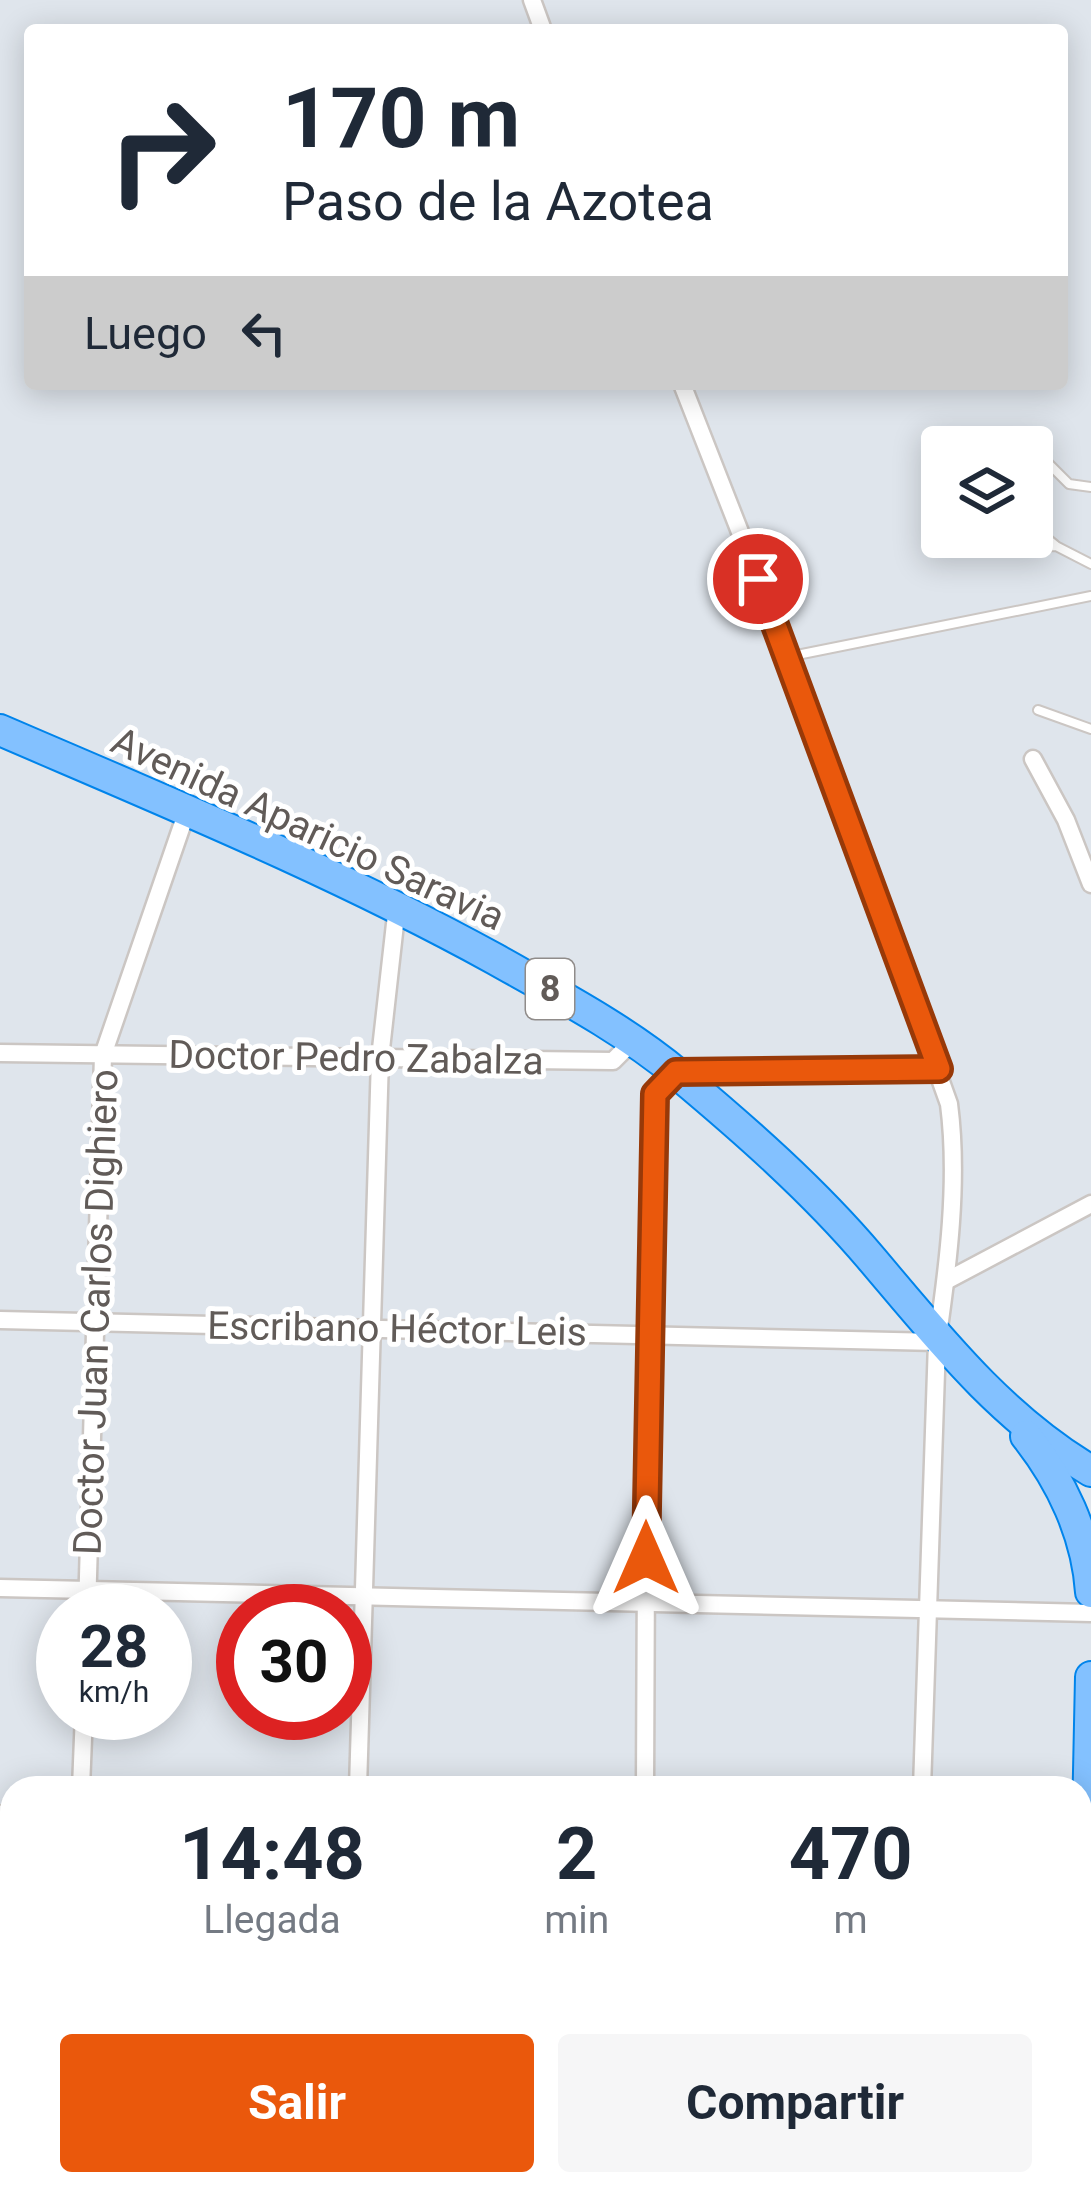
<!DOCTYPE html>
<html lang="es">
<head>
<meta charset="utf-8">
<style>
  :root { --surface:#fff; --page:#f6f6f7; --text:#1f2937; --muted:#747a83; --accent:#ea580c }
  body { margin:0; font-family:Roboto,sans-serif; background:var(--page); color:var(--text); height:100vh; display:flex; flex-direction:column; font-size:45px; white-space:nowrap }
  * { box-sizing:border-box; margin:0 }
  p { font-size:39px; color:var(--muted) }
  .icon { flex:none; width:66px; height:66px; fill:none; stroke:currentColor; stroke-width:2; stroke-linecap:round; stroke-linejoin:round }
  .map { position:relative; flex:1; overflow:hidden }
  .sheet { position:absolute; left:0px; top:1776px; width:1092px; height:420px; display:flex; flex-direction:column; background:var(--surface); border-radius:36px 36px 0 0; box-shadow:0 6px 30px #0003 }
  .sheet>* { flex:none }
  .top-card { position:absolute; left:24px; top:24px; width:1044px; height:366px; border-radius:12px; box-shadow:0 6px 30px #0003; background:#fff; color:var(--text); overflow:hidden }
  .fabs { position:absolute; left:921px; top:426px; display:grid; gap:24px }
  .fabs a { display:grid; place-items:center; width:132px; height:132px; border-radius:12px; background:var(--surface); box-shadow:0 6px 30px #0003; font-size:60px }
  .speed { position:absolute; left:36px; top:1584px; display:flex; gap:24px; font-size:60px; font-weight:700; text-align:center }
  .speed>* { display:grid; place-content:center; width:156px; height:156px; border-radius:50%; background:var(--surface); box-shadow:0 6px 30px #0003; line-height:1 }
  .speed small { font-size:30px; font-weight:400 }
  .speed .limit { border:18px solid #d22; background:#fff; color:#111 }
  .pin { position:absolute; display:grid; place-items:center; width:102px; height:102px; color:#fff; margin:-51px; border:6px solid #fff; border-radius:50%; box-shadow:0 3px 12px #0007 }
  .me { position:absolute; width:132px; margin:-66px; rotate:0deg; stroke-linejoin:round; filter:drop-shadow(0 0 9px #0008) }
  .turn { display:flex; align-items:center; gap:42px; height:252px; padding:0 60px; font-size:54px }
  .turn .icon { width:156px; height:156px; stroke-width:2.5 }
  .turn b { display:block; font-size:84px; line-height:102px }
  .then { display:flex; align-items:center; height:114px; padding:0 60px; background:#0003; gap:24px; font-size:45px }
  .eta { display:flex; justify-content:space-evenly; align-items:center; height:204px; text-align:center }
  .eta b { font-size:72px; font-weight:700; line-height:84px }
  .primary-button { display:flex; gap:24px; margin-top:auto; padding:24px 60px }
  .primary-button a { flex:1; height:138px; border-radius:12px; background:var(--accent); color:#fff; font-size:48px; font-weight:700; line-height:138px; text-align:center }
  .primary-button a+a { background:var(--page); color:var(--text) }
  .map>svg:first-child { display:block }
</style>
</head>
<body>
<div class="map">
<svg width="1091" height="2196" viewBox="0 0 1091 2196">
  <rect width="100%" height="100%" fill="#dfe5ec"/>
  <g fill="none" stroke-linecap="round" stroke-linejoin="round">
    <!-- lane casing -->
    <g stroke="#cbc6c3" stroke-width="12">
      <g id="lane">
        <polyline points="1004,447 1030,447"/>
        <polyline points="1032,447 1069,484 1091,487"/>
        <polyline points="1032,526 1055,545"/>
        <polyline points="954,547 1056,546 1091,564"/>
        <polyline points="792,656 1091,596"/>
        <polyline points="1038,710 1091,729"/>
      </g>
    </g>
    <!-- street casing -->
    <g stroke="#cbc6c3" stroke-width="21">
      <g id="street">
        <polyline points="532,0 543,30"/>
        <path d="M682,384L789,657L949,1104C959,1181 948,1266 937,1342L922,1788"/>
        <polyline points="1033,759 1066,820 1091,884"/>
        <polyline points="0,1053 613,1061 632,1042"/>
        <polyline points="946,1281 1091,1204"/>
        <polyline points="0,1320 937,1342"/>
        <polyline points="0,1588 1091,1613"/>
        <polyline points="87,1611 103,1055 187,811"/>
        <polyline points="81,1788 84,1713"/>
        <polyline points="358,1788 380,1058 397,906"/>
        <polyline points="645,1788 647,1335 655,1094 676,1072 939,1069"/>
        <polyline points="0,2104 12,2105"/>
        <polyline points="928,2184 935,2196"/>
        <polyline points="958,2184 966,2196"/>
        <polyline points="69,2196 69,2184"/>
        <polyline points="348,2196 348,2184"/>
        <polyline points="627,2196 627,2184"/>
      </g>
    </g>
    <!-- secondary casing -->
    <g stroke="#cdc7c3" stroke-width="28">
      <polyline id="secondary" points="0,1818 12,1818"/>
    </g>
    <!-- highway casing -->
    <g stroke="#0084eb" stroke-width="34">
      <g id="highway">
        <path d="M0,730C167,802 335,871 495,959C557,994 624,1029 679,1075C746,1131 814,1191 870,1257C937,1336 1000,1417 1091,1471"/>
        <path d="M1026,1436C1061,1480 1087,1534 1091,1592"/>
        <polyline points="1080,2196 1091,1677"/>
      </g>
    </g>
    <!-- lane -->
    <use href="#lane" stroke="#fff" stroke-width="8"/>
    <!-- street -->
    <use href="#street" stroke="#fff" stroke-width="16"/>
    <!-- secondary -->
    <use href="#secondary" stroke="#fff" stroke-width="24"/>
    <!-- highway -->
    <use href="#highway" stroke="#83c1ff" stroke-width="30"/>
  </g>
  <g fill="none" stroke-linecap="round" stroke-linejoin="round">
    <!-- route casing -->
    <g stroke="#983908" stroke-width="30">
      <polyline id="route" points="646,1558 655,1094 676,1072 939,1069 758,579"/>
    </g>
    <!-- route -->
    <use href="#route" stroke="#ea580c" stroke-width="21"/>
  </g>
  <g text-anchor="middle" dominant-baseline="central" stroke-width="10" stroke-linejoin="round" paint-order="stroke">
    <!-- shield labels -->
    <rect fill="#fff" stroke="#908c8a" stroke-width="3" x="526" y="959" width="48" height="60" rx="9"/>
    <g font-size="36" font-weight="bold" fill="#615b58">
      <text x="550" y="989">8</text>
    </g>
    <!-- street labels -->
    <g font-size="39" fill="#615b58" stroke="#fff">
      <text transform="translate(308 829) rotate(25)">Avenida Aparicio Saravia</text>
      <text transform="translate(356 1058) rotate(1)">Doctor Pedro Zabalza</text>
      <text transform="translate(96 1312) rotate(-88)">Doctor Juan Carlos Dighiero</text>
      <text transform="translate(397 1329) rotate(1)">Escribano Héctor Leis</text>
    </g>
  </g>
</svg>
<div class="fabs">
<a><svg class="icon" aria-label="layers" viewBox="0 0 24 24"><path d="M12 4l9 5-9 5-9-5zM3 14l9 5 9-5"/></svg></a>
</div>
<div class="speed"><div>28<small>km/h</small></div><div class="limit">30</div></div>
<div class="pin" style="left:758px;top:579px;background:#d93025"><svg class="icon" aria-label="arrive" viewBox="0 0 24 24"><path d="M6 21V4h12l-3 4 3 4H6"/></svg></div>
<svg class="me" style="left:646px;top:1558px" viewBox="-20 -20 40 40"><path d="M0-17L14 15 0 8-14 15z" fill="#ea580c" stroke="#fff" stroke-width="4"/></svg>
<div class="top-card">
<div class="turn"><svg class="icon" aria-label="right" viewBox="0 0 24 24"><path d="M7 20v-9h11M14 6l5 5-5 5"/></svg><div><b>170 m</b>Paso de la Azotea</div></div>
<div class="then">Luego<svg class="icon" aria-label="left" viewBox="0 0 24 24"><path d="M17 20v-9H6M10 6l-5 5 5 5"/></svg></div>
</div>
<section class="sheet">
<div class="eta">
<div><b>14:48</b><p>Llegada</p></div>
<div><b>2</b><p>min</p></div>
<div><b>470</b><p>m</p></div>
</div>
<div class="primary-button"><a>Salir</a><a>Compartir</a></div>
</section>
</div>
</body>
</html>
